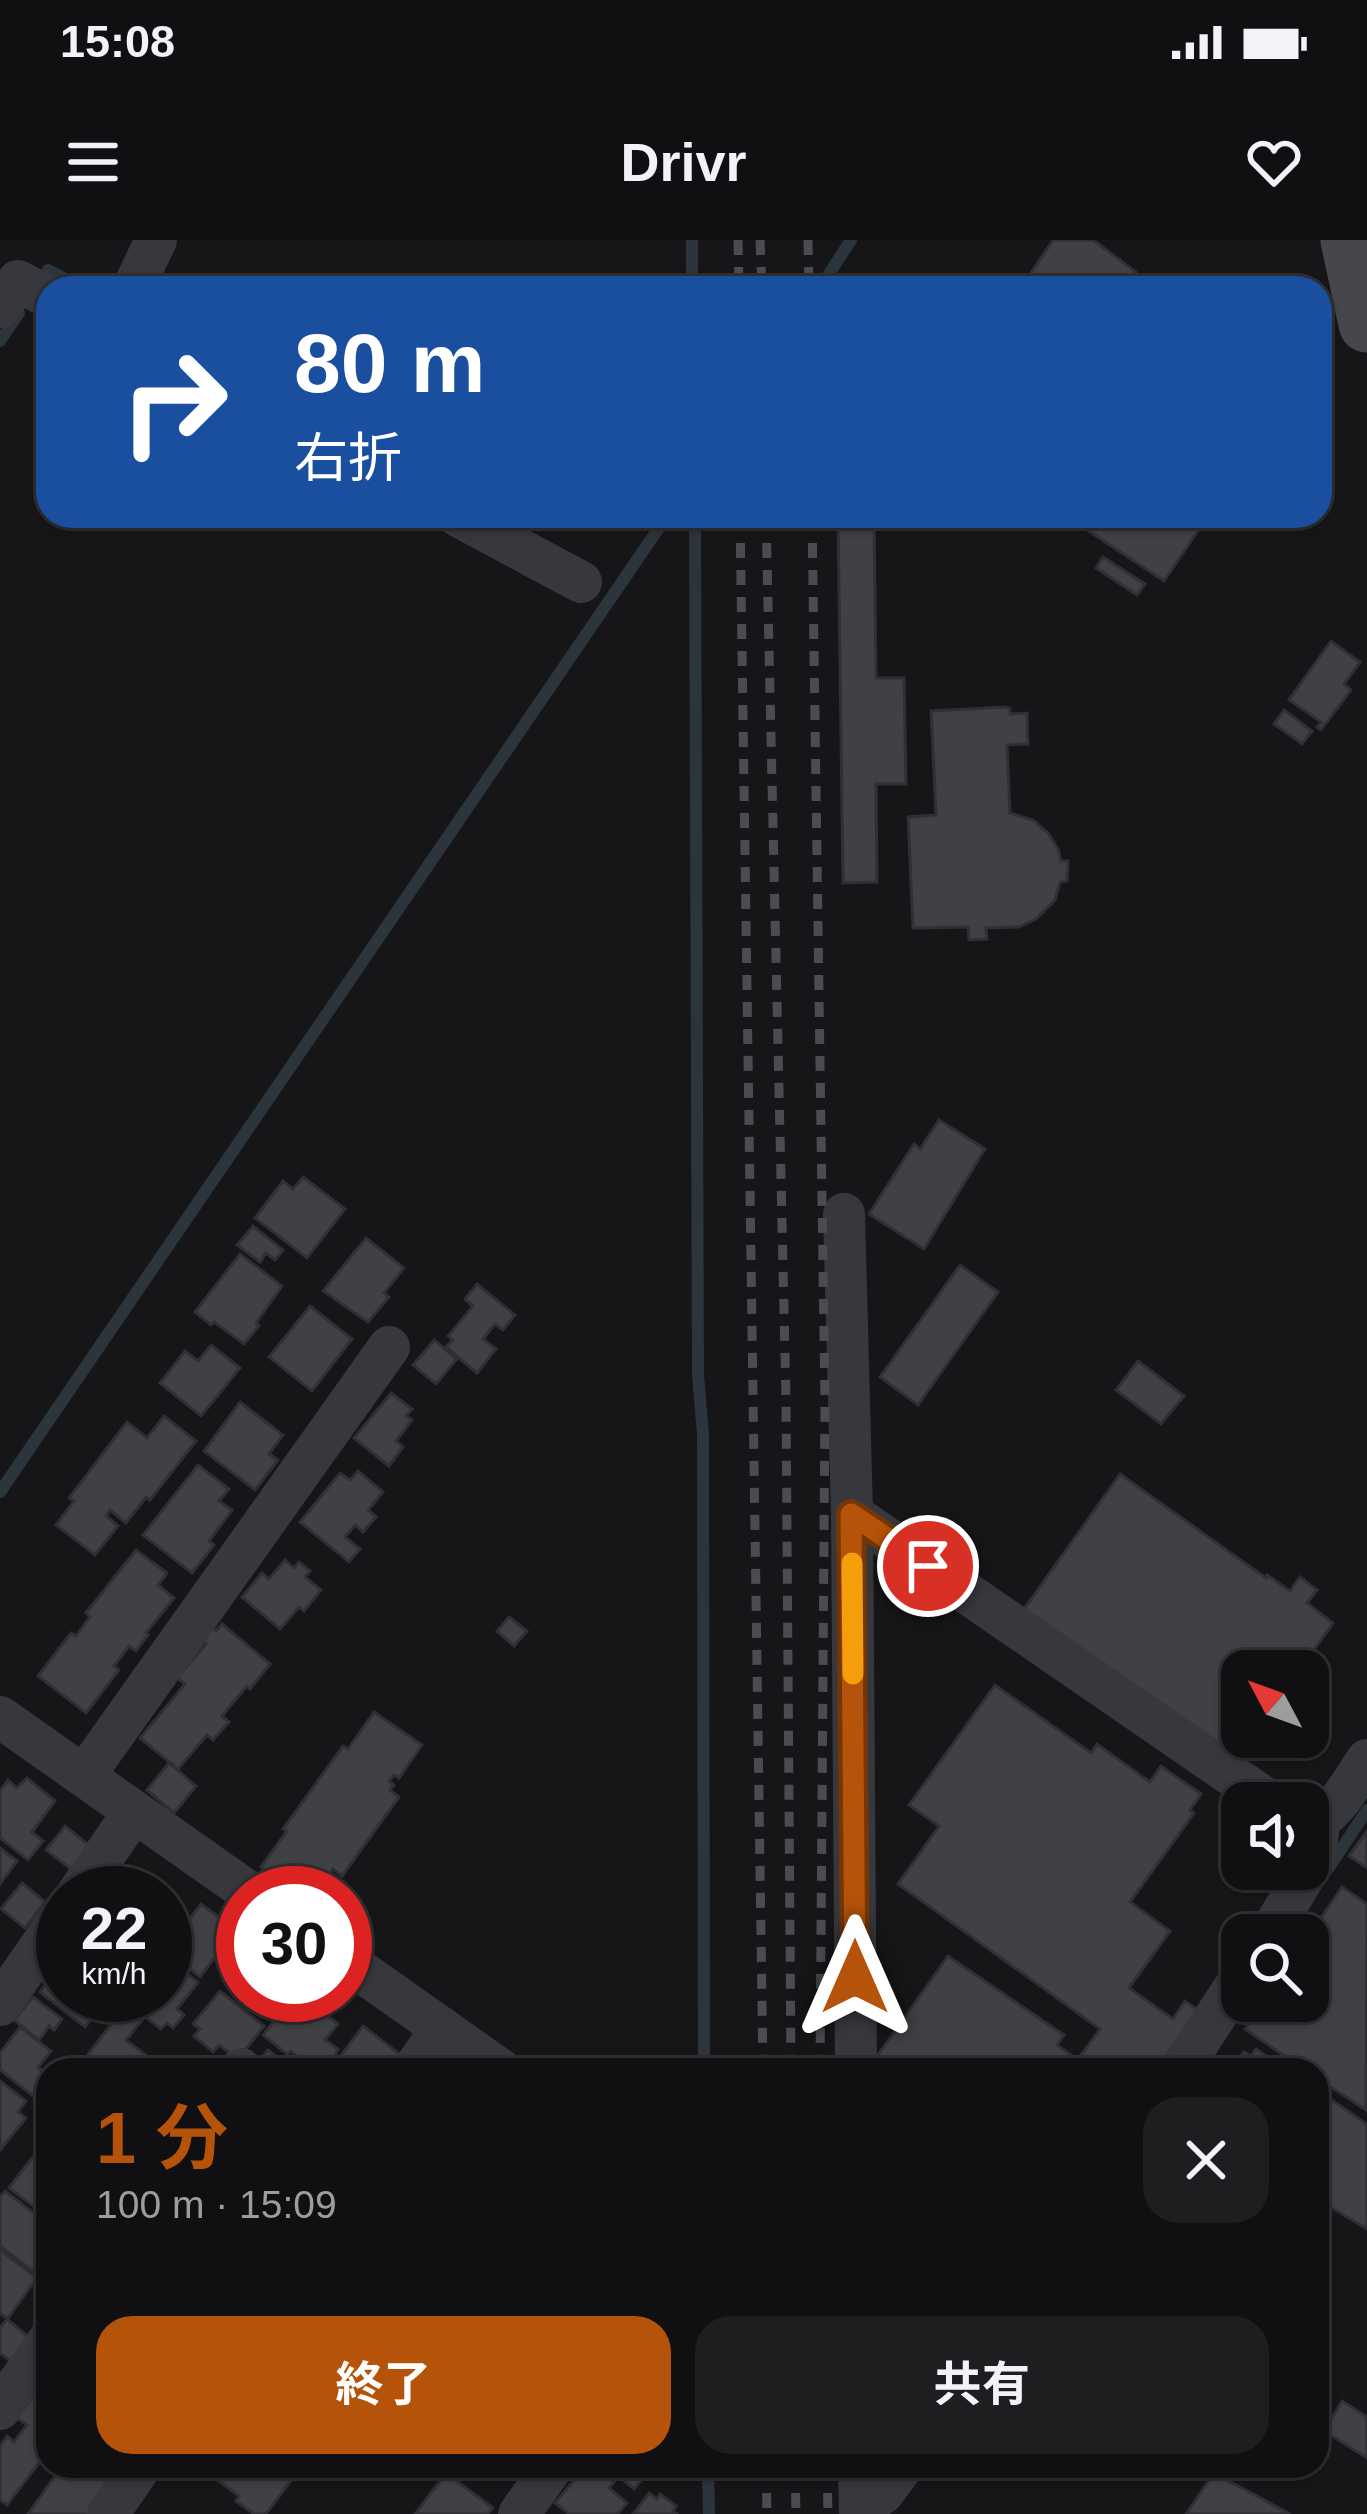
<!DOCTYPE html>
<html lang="ja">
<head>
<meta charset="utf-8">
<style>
  :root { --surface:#101012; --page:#1e1e20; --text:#f1f3f6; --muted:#9c9d9f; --line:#303032; --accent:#b45309 }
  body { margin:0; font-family:Helvetica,"Noto Sans JP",sans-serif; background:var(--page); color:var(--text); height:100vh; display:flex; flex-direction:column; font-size:45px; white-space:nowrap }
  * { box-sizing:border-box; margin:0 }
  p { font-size:39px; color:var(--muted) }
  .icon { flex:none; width:66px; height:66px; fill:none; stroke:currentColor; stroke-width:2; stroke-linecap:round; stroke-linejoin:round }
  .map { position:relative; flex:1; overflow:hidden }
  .side { position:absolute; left:36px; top:1818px; width:1293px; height:420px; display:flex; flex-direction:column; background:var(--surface); border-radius:36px; box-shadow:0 3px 9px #0004,0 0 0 3px var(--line) }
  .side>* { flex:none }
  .guide { position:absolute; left:36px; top:36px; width:1296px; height:252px; border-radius:36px; box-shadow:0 3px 9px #0004,0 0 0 3px var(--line); background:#1a4fa0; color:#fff; overflow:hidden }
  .needle { width:78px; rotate:311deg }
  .fabs { position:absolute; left:1221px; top:1410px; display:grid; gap:24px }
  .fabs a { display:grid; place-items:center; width:108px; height:108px; border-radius:24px; background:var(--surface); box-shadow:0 3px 9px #0004,0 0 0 3px var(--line); font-size:60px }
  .speed { position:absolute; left:36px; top:1626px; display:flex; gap:24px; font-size:60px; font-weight:700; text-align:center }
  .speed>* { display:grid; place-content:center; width:156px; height:156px; border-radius:50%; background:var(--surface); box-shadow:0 3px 9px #0004,0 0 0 3px var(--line); line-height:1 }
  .speed small { font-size:30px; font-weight:400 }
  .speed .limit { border:18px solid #d22; background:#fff; color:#111 }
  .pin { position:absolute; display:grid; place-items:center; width:102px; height:102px; color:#fff; margin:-51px; border:6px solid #fff; border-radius:50%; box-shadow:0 3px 12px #0007 }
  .me { position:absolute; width:132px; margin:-66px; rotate:0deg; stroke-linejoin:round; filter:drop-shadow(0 0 9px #0008) }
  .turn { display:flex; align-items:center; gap:42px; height:252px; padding:0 60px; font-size:54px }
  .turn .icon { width:156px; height:156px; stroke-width:2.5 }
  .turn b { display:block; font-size:84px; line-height:102px }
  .round { display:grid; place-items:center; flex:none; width:126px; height:126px; border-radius:36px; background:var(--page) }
  .headline { display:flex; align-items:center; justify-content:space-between; height:204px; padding:0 60px }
  h1 { font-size:72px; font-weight:700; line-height:90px; color:var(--accent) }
  .action { display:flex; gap:24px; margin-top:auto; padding:24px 60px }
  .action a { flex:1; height:138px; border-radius:36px; background:var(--accent); color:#fff; font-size:48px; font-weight:700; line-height:138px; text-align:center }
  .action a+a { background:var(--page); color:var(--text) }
  .status { display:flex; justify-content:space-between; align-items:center; height:84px; padding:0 60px; background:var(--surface); direction:ltr }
  .status svg { height:33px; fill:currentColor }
  header { display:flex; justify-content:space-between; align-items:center; height:156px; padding:0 60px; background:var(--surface); font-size:54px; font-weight:700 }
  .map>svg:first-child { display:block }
</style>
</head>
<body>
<div class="status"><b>15:08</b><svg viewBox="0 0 49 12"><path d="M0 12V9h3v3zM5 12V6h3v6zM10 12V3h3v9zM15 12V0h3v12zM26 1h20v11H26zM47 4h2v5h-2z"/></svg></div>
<header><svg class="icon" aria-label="menu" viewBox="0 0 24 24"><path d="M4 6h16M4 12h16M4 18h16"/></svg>Drivr<svg class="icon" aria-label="heart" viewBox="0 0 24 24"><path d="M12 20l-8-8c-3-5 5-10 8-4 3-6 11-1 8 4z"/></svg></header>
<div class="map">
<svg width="1367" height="2274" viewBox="0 0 1367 2274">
  <rect width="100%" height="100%" fill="#161618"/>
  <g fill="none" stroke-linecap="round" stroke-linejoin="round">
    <!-- stream -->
    <g stroke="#2c353c" stroke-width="12">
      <polyline points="692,0 692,48"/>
      <polyline points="38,46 48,30 84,48"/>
      <polyline points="820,48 851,0"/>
      <polyline points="0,101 19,73"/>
      <polyline points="695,276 698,1135 703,1195 704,1830"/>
      <polyline points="0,1252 667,276"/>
      <polyline points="1328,1629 1367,1570"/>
      <polyline points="708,2226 709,2274"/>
    </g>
  </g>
  <!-- building -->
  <g fill="#404145" stroke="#303034" stroke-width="3">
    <polygon points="1053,0 1093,0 1136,32 1134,35 1151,48 1033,48 1025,42"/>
    <polygon points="838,276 874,276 876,438 904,438 906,544 876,544 877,642 843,643"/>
    <polygon points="1066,276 1208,276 1164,341"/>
    <polygon points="1103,317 1145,344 1137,355 1096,328"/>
    <polygon points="1331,401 1360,422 1344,444 1351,450 1321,490 1317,487 1321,482 1289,460"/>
    <polygon points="1006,467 1010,469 1010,474 1027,473 1028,504 1007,505 1010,573 1033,580 1048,593 1058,609 1061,621 1068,621 1067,641 1060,642 1055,660 1036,679 1019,687 986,688 987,699 969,700 968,687 913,688 908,577 936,575 931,471"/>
    <polygon points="1284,470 1312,491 1302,504 1274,484"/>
    <polygon points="939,880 985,909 924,1009 869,974 914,904 920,909"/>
    <polygon points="303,937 345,969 307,1018 255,978 283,941 293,949"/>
    <polygon points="253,986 283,1010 275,1020 266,1013 260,1022 237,1005"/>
    <polygon points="366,998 404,1028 384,1053 389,1057 368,1082 323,1051"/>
    <polygon points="240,1014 282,1046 256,1083 259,1086 244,1104 214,1082 211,1085 195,1072"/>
    <polygon points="960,1025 998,1052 918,1165 880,1137"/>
    <polygon points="477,1044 515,1075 503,1090 495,1084 483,1099 496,1109 477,1133 446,1107 453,1100 448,1096 473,1066 465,1059"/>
    <polygon points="310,1066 352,1099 312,1151 269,1117"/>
    <polygon points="434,1100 457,1119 436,1144 413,1125"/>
    <polygon points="211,1105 240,1128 201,1176 160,1143 185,1111 198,1121"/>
    <polygon points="1138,1121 1184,1156 1161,1184 1116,1150"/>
    <polygon points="391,1153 412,1169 406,1176 412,1180 396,1201 403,1207 389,1226 354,1198"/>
    <polygon points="240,1162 283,1195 269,1214 278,1220 255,1250 204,1211"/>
    <polygon points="164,1176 196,1201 150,1260 146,1257 126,1283 110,1270 106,1276 118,1286 95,1315 56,1285 74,1261 69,1258 127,1182 147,1198"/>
    <polygon points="198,1225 229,1249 219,1261 232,1270 209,1301 214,1305 192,1333 143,1295"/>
    <polygon points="358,1231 383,1252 368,1270 376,1277 363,1292 355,1285 345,1297 360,1309 349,1322 300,1282 340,1233 350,1240"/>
    <polygon points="1120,1234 1266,1338 1267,1335 1290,1351 1300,1337 1317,1350 1307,1363 1333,1383 1299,1431 1242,1431 1242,1497 1251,1497 1233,1523 1022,1372"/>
    <polygon points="136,1310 167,1333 158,1345 174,1358 146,1393 148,1395 136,1411 129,1406 114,1426 119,1430 86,1473 38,1436 71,1393 76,1396 90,1377 86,1373"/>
    <polygon points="285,1320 294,1328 299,1322 310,1331 305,1337 321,1350 304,1371 299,1367 280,1389 242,1357 262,1333 269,1339"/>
    <polygon points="509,1377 527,1391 514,1406 497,1391"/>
    <polygon points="222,1384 270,1424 250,1449 247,1446 222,1476 229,1482 213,1500 207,1495 178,1529 140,1498 185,1444 177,1438 206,1404 202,1400 212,1387 216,1391"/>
    <polygon points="995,1445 1091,1513 1097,1504 1150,1542 1161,1526 1201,1554 1190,1570 1194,1573 1130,1662 1170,1691 1129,1748 1173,1779 1185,1761 1206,1776 1169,1830 1102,1830 1081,1815 1100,1789 898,1644 939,1586 909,1565"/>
    <polygon points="374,1472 422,1505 399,1538 394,1535 389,1541 394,1545 390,1550 399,1557 342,1636 333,1629 316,1653 296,1653 261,1627 287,1591 283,1589 343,1506 348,1509"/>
    <polygon points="169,1523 196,1546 174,1573 147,1550"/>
    <polygon points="27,1538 55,1561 32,1592 43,1601 28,1620 0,1598 0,1551 8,1540 17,1548"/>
    <polygon points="65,1586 90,1606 72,1630 46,1610"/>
    <polygon points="1367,1591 1367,1628 1349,1616"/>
    <polygon points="0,1608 17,1621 0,1644"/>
    <polygon points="131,1641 146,1653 121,1653"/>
    <polygon points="22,1643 45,1662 25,1688 1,1669"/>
    <polygon points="1342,1647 1367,1664 1366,1870 1317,1838 1317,1830 1305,1830 1245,1789 1264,1761 1308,1761 1308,1697"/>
    <polygon points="201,1664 236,1690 200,1737 166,1710"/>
    <polygon points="948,1716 1064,1795 1057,1805 1092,1830 875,1830 875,1819"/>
    <polygon points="165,1717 198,1742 177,1769 184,1775 173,1788 167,1783 161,1789 127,1763 133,1755 165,1755"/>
    <polygon points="243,1721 243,1750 229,1738"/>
    <polygon points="53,1722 59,1727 63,1722 63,1755 102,1755 95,1763 101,1767 85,1787 40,1752 46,1744 39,1739"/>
    <polygon points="220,1751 264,1786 238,1819 219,1805 213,1812 194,1796 200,1789 193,1784"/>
    <polygon points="250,1755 284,1755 270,1773 268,1771 263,1776 250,1765 255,1759"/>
    <polygon points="295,1755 326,1755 331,1759 322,1771 338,1784 325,1800 338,1809 330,1827 311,1830 291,1811 287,1814 263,1795"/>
    <polygon points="33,1757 62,1779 54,1790 49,1786 39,1800 14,1780"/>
    <polygon points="126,1765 143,1779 126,1800 155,1822 149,1830 76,1830"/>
    <polygon points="363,1786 402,1816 392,1830 330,1830"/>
    <polygon points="20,1787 51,1811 38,1827 48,1835 48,1844 36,1858 0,1830 0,1813"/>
    <polygon points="1256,1809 1288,1830 1243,1830 1245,1826 1237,1822 1244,1812 1251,1816"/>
    <polygon points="268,1810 293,1830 260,1830 255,1826"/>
    <polygon points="0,1841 26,1861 18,1872 26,1878 0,1910"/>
    <polygon points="1317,1850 1367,1884 1367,1989 1317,1959"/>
    <polygon points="48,1897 48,1977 9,1948"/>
    <polygon points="5,1951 48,1984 48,2021 38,2035 0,2006 0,1957"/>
    <polygon points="0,2010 37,2038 7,2079 0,2073"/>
    <polygon points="7,2079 32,2100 13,2123 0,2113 0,2088"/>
    <polygon points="48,2138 48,2211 7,2265 0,2260 0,2206 7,2196 14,2202 27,2185 17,2178"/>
    <polygon points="1342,2161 1367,2177 1367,2218 1324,2191"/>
    <polygon points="62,2226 109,2226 121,2234 93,2274 28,2274"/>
    <polygon points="226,2226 302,2226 266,2274 254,2274 236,2261 239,2256 216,2239"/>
    <polygon points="586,2226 594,2226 614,2242 609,2248 627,2263 618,2274 569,2274 555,2263"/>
    <polygon points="606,2226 659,2226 650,2236 647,2234 634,2249"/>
    <polygon points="446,2233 493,2268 488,2274 415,2274"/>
    <polygon points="1214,2233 1290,2274 1186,2274"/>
    <polygon points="649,2253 657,2259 660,2254 676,2266 673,2271 677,2274 633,2274"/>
  </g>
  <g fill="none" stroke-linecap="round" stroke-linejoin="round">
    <!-- minor -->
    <g stroke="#37383d" stroke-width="42">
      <polyline points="133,48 156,0"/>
      <polyline points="0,67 18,41 48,57"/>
      <polyline points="458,276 581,342"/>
      <polyline points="844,974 852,1274 856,1830"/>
      <polyline points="852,1274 1272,1563"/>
      <polyline points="0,1477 250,1653"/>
      <polyline points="84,1536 389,1107"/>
      <path d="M1308,1585C1335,1576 1351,1543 1367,1520"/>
      <polyline points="78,1653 134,1572"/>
      <polyline points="1269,1695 1315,1618 1319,1582"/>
      <polyline points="345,1720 501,1830"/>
      <polyline points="0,1765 63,1674"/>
      <polyline points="240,1830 241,1829"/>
      <polyline points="413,1830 442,1788"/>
      <polyline points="1180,1830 1242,1736"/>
      <polyline points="0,2169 48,2101"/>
      <polyline points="859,2226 860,2274"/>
      <polyline points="860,2268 883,2253 903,2226"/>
      <polyline points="108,2274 141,2226"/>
      <polyline points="519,2274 553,2226"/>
    </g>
    <!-- secondary -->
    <polyline stroke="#45474d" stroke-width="57" points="1349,0 1367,84"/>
    <!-- rail -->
    <g stroke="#4a4c52" stroke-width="9" stroke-dasharray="15 12" stroke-linecap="butt">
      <polyline points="738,0 739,48"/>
      <polyline points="760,0 762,48"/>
      <polyline points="808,0 809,48"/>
      <polyline points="740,276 763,1830"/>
      <polyline points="766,276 786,1159 791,1830"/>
      <polyline points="812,276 825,1164 820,1830"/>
      <polyline points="766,2226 767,2274"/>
      <polyline points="795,2226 796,2274"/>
      <polyline points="827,2226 828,2274"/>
    </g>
  </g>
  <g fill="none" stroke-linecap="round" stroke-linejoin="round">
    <!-- route casing -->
    <g stroke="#753606" stroke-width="30">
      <polyline id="route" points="855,1737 851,1274 928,1326"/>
    </g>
    <!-- route -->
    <use href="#route" stroke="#b45309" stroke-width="21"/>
    <!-- slow -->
    <polyline stroke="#f59e0b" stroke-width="21" points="852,1323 853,1434"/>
  </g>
</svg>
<div class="fabs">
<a><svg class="needle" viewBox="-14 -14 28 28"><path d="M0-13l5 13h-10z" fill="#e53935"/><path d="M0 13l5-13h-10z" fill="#9c9d9f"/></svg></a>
<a><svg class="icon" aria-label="sound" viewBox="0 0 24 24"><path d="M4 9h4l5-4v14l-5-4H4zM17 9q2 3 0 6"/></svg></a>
<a><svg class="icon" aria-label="search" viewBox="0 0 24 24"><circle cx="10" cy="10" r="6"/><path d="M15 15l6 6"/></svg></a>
</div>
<div class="speed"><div>22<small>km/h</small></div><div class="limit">30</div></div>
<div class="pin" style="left:928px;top:1326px;background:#d93025"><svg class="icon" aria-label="arrive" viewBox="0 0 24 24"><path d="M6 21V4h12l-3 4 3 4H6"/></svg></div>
<svg class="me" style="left:855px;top:1737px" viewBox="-20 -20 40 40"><path d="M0-17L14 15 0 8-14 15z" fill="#b45309" stroke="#fff" stroke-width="4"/></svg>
<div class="guide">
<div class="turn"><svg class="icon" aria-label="right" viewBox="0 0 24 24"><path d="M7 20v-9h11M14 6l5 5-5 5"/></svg><div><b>80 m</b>右折</div></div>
</div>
<section class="side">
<div class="headline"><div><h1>1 分</h1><p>100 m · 15:09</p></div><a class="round"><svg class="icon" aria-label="close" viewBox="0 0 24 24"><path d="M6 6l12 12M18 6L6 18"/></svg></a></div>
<div class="action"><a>終了</a><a>共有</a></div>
</section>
</div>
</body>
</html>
